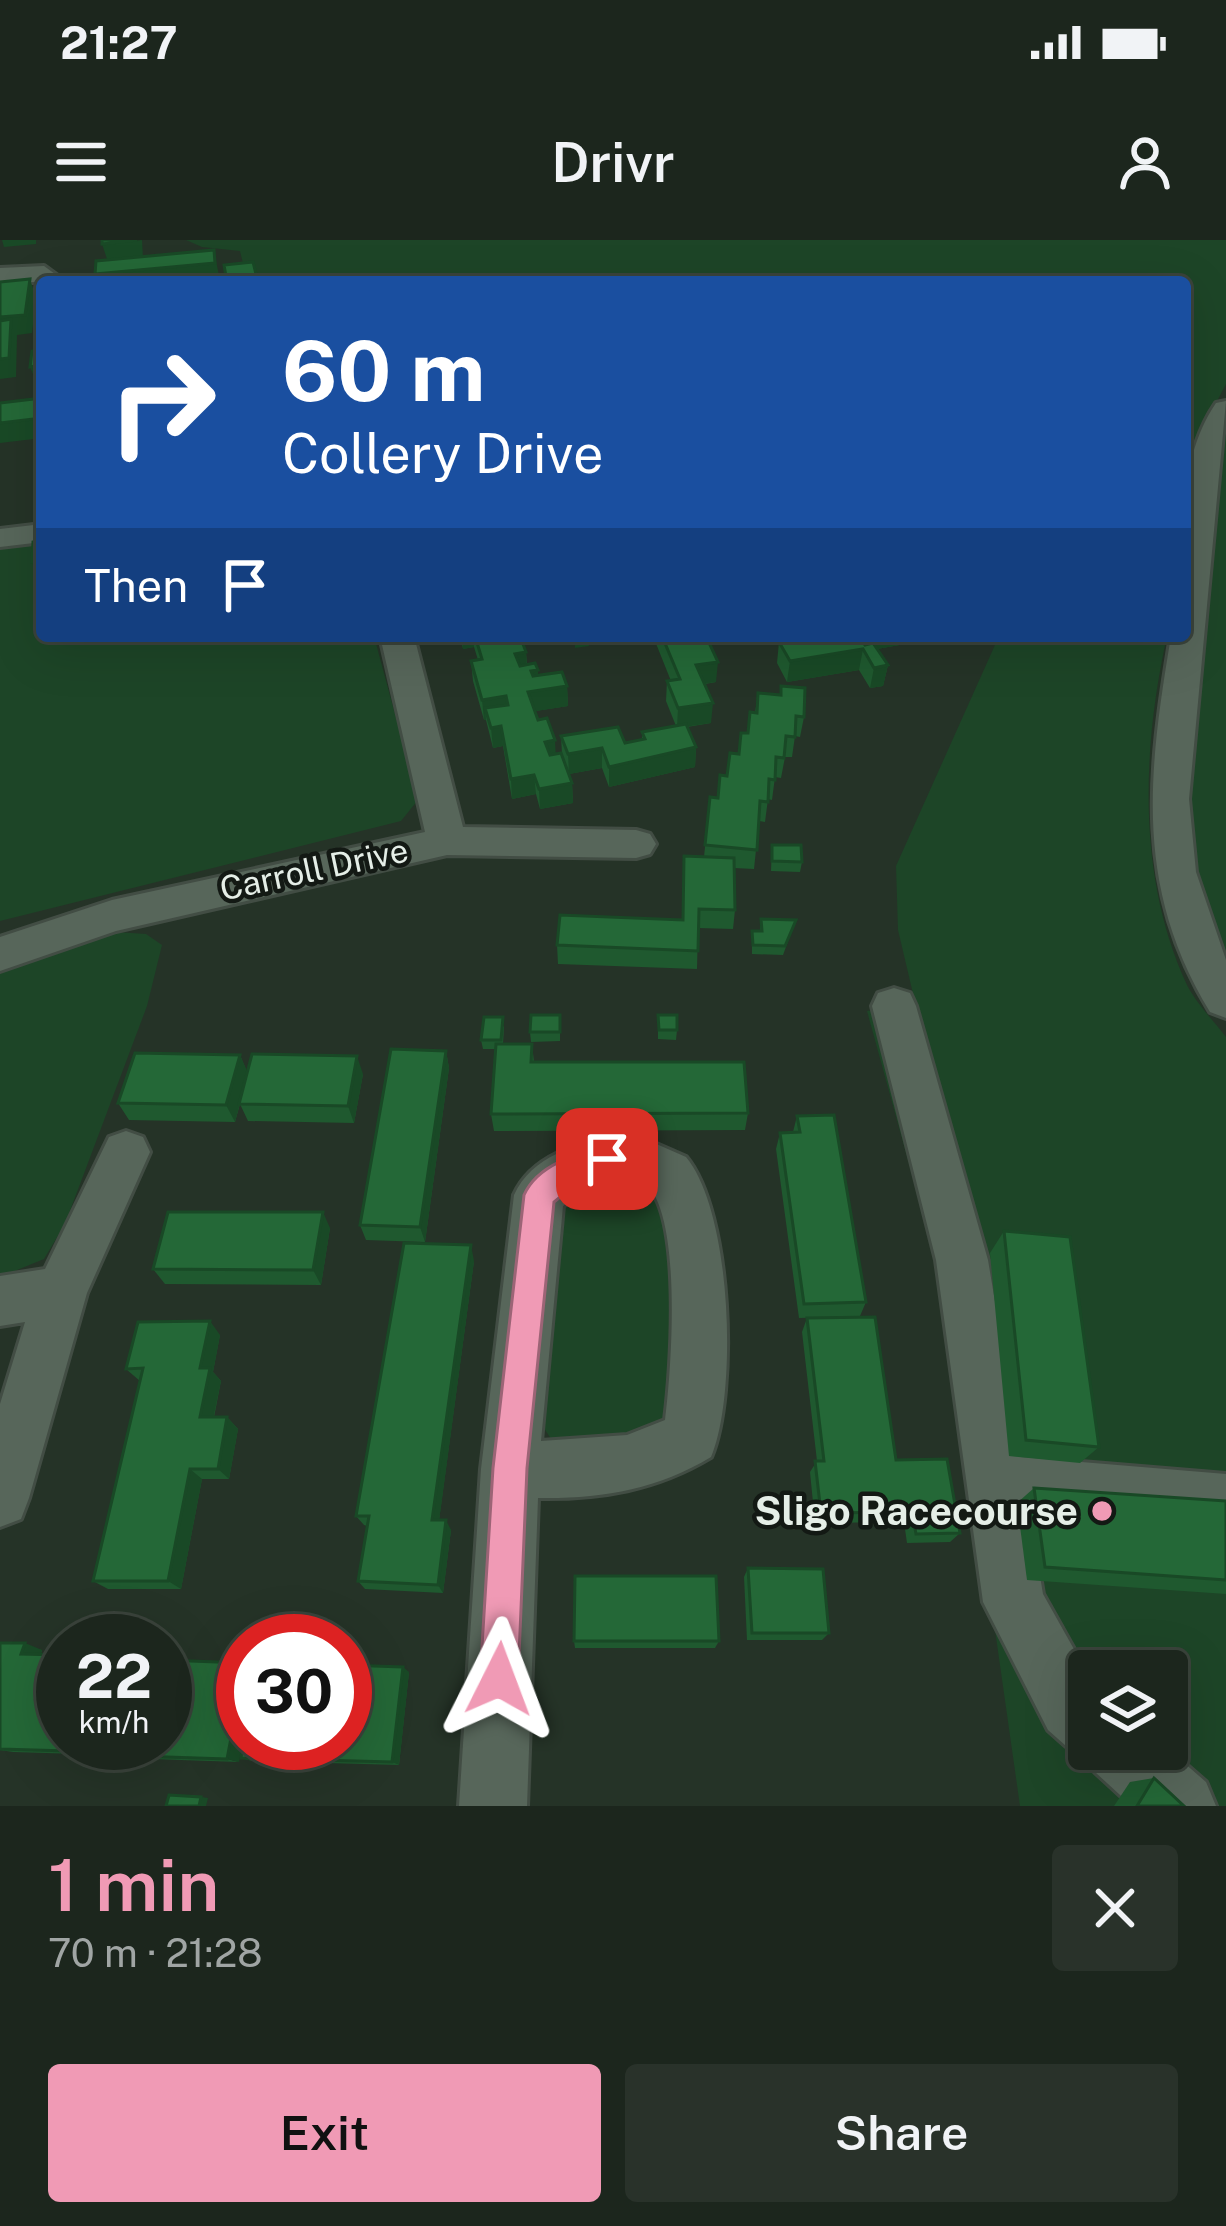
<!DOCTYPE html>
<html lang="en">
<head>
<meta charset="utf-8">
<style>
  :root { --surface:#1c261d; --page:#29322a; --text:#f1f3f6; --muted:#a0a5a4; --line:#3a433b; --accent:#f09ab5 }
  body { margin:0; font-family:"Public Sans",sans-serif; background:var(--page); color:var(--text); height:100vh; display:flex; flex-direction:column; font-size:45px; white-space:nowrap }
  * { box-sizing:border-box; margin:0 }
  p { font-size:39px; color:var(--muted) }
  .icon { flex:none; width:66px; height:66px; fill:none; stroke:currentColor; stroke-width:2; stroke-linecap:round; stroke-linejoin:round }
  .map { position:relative; height:1566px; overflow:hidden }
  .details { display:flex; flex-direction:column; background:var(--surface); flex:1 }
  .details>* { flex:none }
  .banner { position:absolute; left:36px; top:36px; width:1155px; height:366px; border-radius:12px; box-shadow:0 12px 48px #0002,0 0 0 3px var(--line); background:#1a4fa0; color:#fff; overflow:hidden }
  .controls { position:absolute; left:1068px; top:1410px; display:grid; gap:24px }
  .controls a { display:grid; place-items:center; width:120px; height:120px; border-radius:12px; background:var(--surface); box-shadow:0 12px 48px #0002,0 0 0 3px var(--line); font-size:60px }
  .speed { position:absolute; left:36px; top:1374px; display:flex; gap:24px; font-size:60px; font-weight:700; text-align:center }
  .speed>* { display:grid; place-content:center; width:156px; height:156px; border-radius:50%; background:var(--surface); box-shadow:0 12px 48px #0002,0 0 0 3px var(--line); line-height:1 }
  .speed small { font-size:30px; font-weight:400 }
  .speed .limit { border:18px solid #d22; background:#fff; color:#111 }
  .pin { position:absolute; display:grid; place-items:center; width:102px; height:102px; color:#fff; margin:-51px; border-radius:24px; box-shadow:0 6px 18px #0006 }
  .me { position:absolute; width:132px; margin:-66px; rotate:3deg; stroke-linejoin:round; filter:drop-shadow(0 0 9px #0008) }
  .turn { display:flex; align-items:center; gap:42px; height:252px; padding:0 48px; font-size:54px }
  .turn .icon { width:156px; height:156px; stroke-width:2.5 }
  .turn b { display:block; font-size:84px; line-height:102px }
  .then { display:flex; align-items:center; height:114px; padding:0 48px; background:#0003; gap:24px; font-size:45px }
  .round { display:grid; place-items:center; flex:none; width:126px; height:126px; border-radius:12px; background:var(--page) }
  .summary { display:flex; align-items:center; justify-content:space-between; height:204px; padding:0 48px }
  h1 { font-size:72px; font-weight:600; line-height:90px; color:var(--accent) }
  .primary-button { display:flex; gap:24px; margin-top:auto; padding:24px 48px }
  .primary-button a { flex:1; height:138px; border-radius:12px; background:var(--accent); color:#111; font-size:48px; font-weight:600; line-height:138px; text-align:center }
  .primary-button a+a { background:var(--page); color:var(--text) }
  .status { display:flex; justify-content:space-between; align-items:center; height:84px; padding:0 60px; background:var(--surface); direction:ltr }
  .status svg { height:33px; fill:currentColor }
  header { display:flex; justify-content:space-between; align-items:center; height:156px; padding:0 48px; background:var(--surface); font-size:54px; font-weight:600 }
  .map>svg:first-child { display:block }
</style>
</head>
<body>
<div class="status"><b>21:27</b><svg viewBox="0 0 49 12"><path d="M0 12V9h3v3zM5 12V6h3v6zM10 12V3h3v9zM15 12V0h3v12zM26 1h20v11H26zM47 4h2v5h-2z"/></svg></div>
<header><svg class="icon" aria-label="menu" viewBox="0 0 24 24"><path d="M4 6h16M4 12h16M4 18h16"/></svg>Drivr<svg class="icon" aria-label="person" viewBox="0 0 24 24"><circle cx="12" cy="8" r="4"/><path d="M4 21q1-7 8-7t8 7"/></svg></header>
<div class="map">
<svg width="1226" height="1566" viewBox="0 0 1226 1566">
  <rect width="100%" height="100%" fill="#253327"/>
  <!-- green -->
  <g fill="#1d4527" fill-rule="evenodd">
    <polygon points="186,0 1226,0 1226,144 1185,222 1185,42 1067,42 1046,34 1032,42 268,42 246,36 240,11 202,7"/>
    <polygon points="1226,191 1226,743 1185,590 1217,208"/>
    <polygon points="42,301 42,396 374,396 418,560 401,581 0,681 0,307"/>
    <path d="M999,396H1167C1142,509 1137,638 1187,745C1196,763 1214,781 1226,797V1566H1020L950,1073L867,771L915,762L898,690L896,626ZM1089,1431H1167V1509H1089Z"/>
    <polygon points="116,692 146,694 162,705 147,766 65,984 44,1019 0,1037 0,732"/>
    <path d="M625,938L656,953C675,1000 684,1120 676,1171C675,1180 667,1187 661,1194L553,1202L542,1185L552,966L580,945Z"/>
  </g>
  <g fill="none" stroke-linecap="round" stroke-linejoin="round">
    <!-- minor casing -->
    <g stroke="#424d44" stroke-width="6">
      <g id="minor">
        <polygon points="44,26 66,42 0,42 0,28"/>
        <path d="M1226,161L1189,559L1196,632L1226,720V778L1210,772C1134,647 1148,534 1171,396H1185C1185,320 1171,229 1216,163Z"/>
        <polygon points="42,284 42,302 0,307 0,289"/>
        <polygon points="380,396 414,396 463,587 636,590 650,594 656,604 650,614 636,618 447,615 116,691 0,731 0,697 112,660 425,592"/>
        <polygon points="894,748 910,753 916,766 988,1020 1021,1217 1226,1234 1226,1292 1030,1276 1043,1354 1089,1436 1089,1509 1167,1508 1206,1542 1216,1566 1132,1566 1095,1532 1088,1515 1066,1506 1048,1490 983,1362 936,1020 872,766 878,753"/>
        <polygon points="126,891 143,897 150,912 87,1053 29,1258 21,1279 0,1287 0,1164 25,1082 0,1086 0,1036 45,1029 109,897"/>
        <path d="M616,897L645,899L686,917C732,972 738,1153 711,1217C656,1250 601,1259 538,1258L527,1566H459L481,1229L514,955C531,917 577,902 616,897ZM616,940L643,942C684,969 671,1134 665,1180L627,1195L541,1201L563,966L589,946Z"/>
      </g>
    </g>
    <!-- minor -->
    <use href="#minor" fill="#57665a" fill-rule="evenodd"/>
  </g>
  <!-- wall -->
  <g fill="#1f592f">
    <polygon points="460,396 520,396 526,412 527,425 538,430 538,435 567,446 568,466 535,471 556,514 562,514 561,496 625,503 642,500 642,492 676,486 666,461 667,441 671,441 653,396 706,396 716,442 705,444 711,483 687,487 696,507 695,527 609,547 602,528 569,534 572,543 573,563 540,569 536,554 512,559 503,506 493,508 486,480 484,480 473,441 471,421 478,420 474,407 463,409"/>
    <polygon points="819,396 907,396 905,404 877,409 888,425 883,446 870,448 859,430 787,442 777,423 779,402"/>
    <polygon points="758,453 804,477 800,497 795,496 792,517 785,517 781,538 775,537 772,560 768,559 765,582 759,581 754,629 734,628 735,670 733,689 698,688 697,729 558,724 557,705 682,680 684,616 704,617 710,557 718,558 738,514 755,473"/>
    <polygon points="772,605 802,622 800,632 771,631"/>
    <polygon points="761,679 796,680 783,715 752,714 752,691 760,691"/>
    <polygon points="560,775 560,801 531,802 530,792"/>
    <polygon points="658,775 677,790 676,800 658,799"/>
    <polygon points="504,786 503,804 532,804 534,822 748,873 745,890 494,891 491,874 496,809 483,809 481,800"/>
    <polygon points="446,811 449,828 425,1002 366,1000 360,985"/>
    <polygon points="240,815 247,832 363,834 354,883 248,881 240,864 235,882 129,880 118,863"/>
    <polygon points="797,876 866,1062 860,1076 799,1078 776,909 780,893 793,892"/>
    <polygon points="330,988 321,1045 165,1044 153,1029"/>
    <polygon points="1004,991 1099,1207 1080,1223 1009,1216 990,1013"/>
    <polygon points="474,1021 439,1280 451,1290 443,1353 365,1349 358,1341 367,1286 364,1285 356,1276"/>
    <polygon points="807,1078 896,1220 960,1293 950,1302 907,1303 904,1282 815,1283 810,1232 817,1221 802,1092"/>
    <polygon points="220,1095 213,1132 221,1141 214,1177 227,1177 238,1189 229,1239 202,1239 181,1349 108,1349 93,1341 140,1141 126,1129"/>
    <polygon points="1034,1248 1226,1261 1226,1354 1027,1340 1017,1263"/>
    <polygon points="748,1328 829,1393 822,1400 747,1400 744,1337"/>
    <polygon points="574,1401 719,1401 715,1408 575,1408"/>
    <polygon points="0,1403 42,1410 41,1414 165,1503 239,1522 93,1517 78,1514 13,1512 0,1510"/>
    <polygon points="409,1432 399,1525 252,1521 241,1518"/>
    <polygon points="1154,1538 1184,1566 1114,1566 1130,1542"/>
  </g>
  <!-- shaded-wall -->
  <g fill="#194926">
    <polygon points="2,0 36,0 36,4 4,7"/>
    <polygon points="142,0 143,18 108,22 102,4"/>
    <polygon points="214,10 220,41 98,42 95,34"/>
    <polygon points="30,39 36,58 32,93 17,95 16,137 0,139 0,77"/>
    <polygon points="42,125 42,145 38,146 30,127"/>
    <polygon points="42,178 42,198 0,203 0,183"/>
    <polygon points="42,321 41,342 32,322"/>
    <polygon points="462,396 473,396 474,407 463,409"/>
    <polygon points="588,396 589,406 575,408 575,398"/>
    <polygon points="869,396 907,396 905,404 866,411"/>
    <polygon points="863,409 859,430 787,442 790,421"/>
    <polygon points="526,412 527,432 517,434 515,414"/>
    <polygon points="718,422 716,442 695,445 696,425"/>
    <polygon points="888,425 883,446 870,448 874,428"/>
    <polygon points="538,430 539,450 567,446 568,466 530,472 528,452 531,431"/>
    <polygon points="506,456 508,476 485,468 486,480 484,480 482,460"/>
    <polygon points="713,463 711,483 677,488 678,468"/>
    <polygon points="501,486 503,506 493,508 491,488"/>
    <polygon points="555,500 556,520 546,522 545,502"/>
    <polygon points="696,507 695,527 609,547 609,527"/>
    <polygon points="602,508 602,528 569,534 568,514"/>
    <polygon points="534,535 536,554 512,559 511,539"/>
    <polygon points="572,543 573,563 540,569 539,549"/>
    <polygon points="446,811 449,828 425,1002 420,987"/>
    <polygon points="240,815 248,833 235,882 226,865"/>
    <polygon points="357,816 363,834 354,883 348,866"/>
    <polygon points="323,972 330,988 321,1045 313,1030"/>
    <polygon points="471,1005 474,1021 438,1289 432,1280"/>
    <polygon points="210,1081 220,1095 213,1132 221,1141 211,1189 200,1177 200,1128"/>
    <polygon points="227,1177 238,1189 229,1239 218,1229"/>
    <polygon points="190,1229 202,1239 181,1349 168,1341"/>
    <polygon points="446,1280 451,1290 443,1353 438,1345"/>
    <polygon points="25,1403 42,1410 39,1420 21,1414"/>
    <polygon points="403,1427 409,1432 399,1525 392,1522"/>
    <polygon points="243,1435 243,1500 239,1522 227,1519"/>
    <polygon points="70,1503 88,1503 85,1514 68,1511"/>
    <polygon points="201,1557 208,1558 206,1566 199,1566"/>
  </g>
  <!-- building -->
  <g fill="#246837" stroke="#194926" stroke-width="3">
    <polygon points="102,0 137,0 102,4"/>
    <polygon points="214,10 215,23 95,34 96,21"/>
    <polygon points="253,22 258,42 227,42 224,25"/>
    <polygon points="30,39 25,75 0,77 0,42"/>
    <polygon points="11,79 9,118 0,119 0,81"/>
    <polygon points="42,110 42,125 30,127 32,111"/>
    <polygon points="42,158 42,178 0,183 0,163"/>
    <polygon points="42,300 42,321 32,322 33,302"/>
    <polygon points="475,396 520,396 526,412 515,414 520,426 535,423 538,430 531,431 533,436 562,432 567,446 528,452 538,480 547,478 555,500 545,502 550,515 561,513 572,543 539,549 534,535 511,539 501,486 491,488 485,468 508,465 506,456 482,460 471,421 482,419"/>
    <polygon points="662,396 706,396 718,422 696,425 713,463 678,468 667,441 680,439"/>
    <polygon points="819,396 859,396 865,405 873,403 888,425 874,428 863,409 790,421 779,402"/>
    <polygon points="781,446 805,448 804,477 796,476 795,497 786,496 784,518 776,517 775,540 769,539 768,562 760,561 757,610 705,605 710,557 718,558 720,535 727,536 730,513 739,514 741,493 748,493 750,472 757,473 758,453 781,455"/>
    <polygon points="686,484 696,507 609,527 602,508 568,514 561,496 618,487 625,503 645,499 642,492"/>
    <polygon points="772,605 801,605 802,622 772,621"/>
    <polygon points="684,616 734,618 735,670 699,669 698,711 557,705 560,675 683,680"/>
    <polygon points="761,679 796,680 785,706 753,705 752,691 762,691"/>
    <polygon points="531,775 560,775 560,792 530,792"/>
    <polygon points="658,775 677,775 677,790 659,790"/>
    <polygon points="484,777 503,777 501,800 481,800"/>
    <polygon points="496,804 532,804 531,822 744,822 748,873 491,874"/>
    <polygon points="391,809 446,811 420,987 360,985"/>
    <polygon points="135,813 240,815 226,865 118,863"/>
    <polygon points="252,814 357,816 348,866 239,864"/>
    <polygon points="834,875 866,1062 804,1064 780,893 800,892 797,876"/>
    <polygon points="168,972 323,972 313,1030 153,1029"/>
    <polygon points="1004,991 1070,997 1099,1207 1026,1200"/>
    <polygon points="404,1003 471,1005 432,1280 446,1280 438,1345 358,1341 369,1276 356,1276"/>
    <polygon points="875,1077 896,1220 947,1219 960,1293 916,1294 912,1272 821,1273 815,1221 824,1221 807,1078"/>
    <polygon points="210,1081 200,1128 210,1128 200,1177 227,1177 218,1229 190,1229 168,1341 93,1341 143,1128 126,1129 138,1082"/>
    <polygon points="1034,1248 1226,1261 1226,1340 1045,1327"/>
    <polygon points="748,1328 823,1329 829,1393 752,1393"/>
    <polygon points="575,1336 716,1336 719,1401 574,1401"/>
    <polygon points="0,1403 25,1403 21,1414 63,1415 63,1503 70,1503 68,1511 0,1509"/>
    <polygon points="165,1420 243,1423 243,1435 227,1519 76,1514 78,1503 165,1503"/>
    <polygon points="345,1425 403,1427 392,1522 241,1518 243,1503 345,1503"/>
    <polygon points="1154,1538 1184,1566 1137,1566"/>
    <polygon points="169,1555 201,1557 199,1566 166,1566"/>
  </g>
  <!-- route -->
  <path fill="#f09ab5" stroke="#9c6476" stroke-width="3" d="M607,906L617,910L622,919L617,928L582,939L554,962L527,1228L518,1439L513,1453L499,1459L485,1453L480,1439L493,1228L524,955C538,924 577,914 607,906Z"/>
  <!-- markers -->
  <circle fill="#f09ab5" stroke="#131914" stroke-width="4.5" cx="1102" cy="1271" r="12"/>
  <g text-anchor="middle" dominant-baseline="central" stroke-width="9" stroke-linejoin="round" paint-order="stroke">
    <!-- street labels -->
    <g font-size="33" fill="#e5eee7" stroke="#131914">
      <text transform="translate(314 629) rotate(-12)">Carroll Drive</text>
    </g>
    <!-- near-poi labels -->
    <g font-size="39" font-weight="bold" fill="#e5eee7" stroke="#131914" text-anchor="end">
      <text x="1078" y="1271">Sligo Racecourse</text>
    </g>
  </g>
</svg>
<div class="controls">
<a><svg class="icon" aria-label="layers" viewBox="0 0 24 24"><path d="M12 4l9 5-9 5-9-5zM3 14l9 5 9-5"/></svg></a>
</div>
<div class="speed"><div>22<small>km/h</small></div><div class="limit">30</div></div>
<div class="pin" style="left:607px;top:919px;background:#d93025"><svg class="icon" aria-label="arrive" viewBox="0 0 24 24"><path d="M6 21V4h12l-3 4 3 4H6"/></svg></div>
<svg class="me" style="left:499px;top:1439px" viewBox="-20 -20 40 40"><path d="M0-17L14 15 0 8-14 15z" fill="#f09ab5" stroke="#fff" stroke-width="4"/></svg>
<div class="banner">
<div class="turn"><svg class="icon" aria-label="right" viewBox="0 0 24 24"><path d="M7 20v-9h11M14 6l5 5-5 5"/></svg><div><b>60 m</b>Collery Drive</div></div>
<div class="then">Then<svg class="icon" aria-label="arrive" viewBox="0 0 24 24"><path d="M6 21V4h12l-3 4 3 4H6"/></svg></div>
</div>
</div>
<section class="details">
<div class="summary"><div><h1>1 min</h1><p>70 m · 21:28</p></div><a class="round"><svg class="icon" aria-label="close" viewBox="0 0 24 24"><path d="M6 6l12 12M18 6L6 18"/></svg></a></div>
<div class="primary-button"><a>Exit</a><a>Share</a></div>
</section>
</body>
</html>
